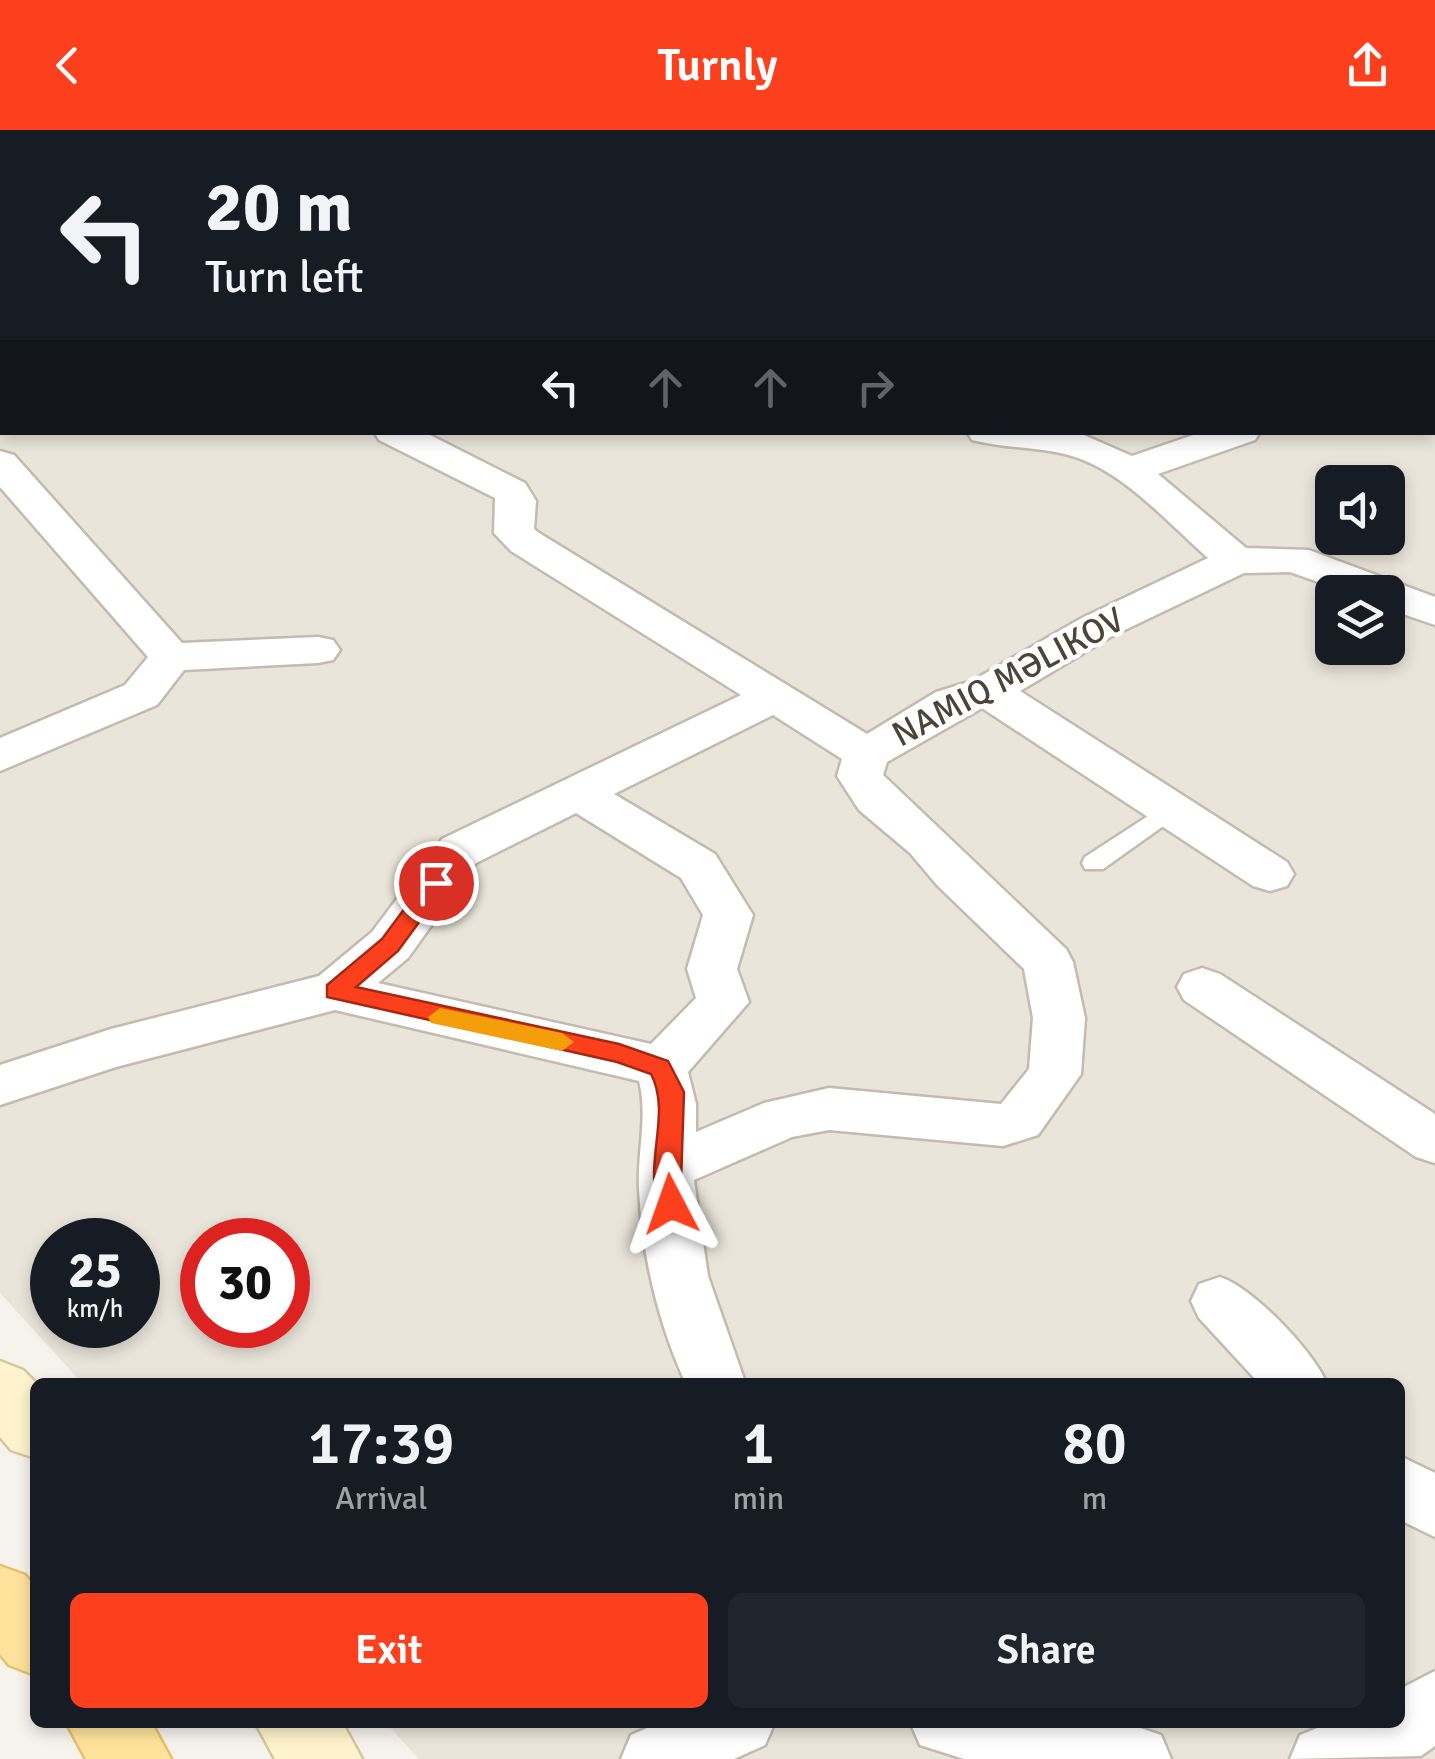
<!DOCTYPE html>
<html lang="en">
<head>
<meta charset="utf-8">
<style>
  :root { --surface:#171b24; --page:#20242c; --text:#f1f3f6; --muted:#9ea1a6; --accent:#fc3f1d }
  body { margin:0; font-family:Signika,sans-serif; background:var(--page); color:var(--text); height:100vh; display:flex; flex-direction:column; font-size:38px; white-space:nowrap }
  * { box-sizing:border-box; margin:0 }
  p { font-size:32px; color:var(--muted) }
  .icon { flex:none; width:55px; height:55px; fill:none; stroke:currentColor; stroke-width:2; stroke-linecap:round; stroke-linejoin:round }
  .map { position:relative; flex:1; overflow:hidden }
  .panel { position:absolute; left:30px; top:1248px; width:1375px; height:350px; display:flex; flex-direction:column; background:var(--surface); border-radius:15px; box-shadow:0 5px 15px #0003 }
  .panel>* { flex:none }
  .banner { position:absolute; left:0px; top:0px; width:1435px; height:305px; box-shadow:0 5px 15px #0003; background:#171b24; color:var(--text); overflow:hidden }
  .fabs { position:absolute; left:1315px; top:335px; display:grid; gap:20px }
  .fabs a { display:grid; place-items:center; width:90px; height:90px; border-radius:15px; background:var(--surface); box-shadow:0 5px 15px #0003; font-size:50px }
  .speed { position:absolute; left:30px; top:1088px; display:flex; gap:20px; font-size:50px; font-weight:700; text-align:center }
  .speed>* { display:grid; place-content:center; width:130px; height:130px; border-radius:50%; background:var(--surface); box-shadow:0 5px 15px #0003; line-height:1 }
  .speed small { font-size:25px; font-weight:400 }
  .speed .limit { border:15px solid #d22; background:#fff; color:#111 }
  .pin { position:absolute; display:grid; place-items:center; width:85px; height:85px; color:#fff; margin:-42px; border:5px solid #fff; border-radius:50%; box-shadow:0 2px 10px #0007 }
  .me { position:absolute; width:110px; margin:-55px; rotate:356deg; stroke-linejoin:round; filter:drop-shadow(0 0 8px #0008) }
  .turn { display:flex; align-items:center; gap:35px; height:210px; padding:0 40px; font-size:45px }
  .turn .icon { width:130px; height:130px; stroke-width:2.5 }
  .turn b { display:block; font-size:70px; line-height:85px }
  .lanes { display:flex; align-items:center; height:95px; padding:0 40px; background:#0003; justify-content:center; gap:50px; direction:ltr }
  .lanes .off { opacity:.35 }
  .eta { display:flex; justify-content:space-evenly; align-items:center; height:170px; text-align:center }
  .eta b { font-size:60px; font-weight:600; line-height:70px }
  .button { display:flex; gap:20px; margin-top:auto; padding:20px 40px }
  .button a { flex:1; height:115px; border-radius:15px; background:var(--accent); color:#fff; font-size:40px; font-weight:600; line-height:115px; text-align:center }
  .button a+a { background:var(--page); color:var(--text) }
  header { display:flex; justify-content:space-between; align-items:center; height:130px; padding:0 40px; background:var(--accent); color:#fff; font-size:45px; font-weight:600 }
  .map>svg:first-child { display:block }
</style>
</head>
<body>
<header><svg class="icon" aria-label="back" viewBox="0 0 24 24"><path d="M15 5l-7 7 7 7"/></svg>Turnly<svg class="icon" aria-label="share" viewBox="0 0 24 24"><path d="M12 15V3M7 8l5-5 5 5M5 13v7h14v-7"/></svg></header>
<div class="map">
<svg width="1435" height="1629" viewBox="0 0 1435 1629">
  <rect width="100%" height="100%" fill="#f6f3ec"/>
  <!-- residential -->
  <path fill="#eae5da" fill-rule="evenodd" d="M0,0H1435V1629H419L386,1593L1400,1592V1252H81L0,1163ZM2,2H1432V302H2ZM1332,352H1388V408H1332ZM1332,462H1388V518H1332ZM52,1110H138V1195H52ZM202,1110H288V1195H202Z"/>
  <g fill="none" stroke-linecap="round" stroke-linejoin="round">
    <!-- lane casing -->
    <g stroke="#c2bbae" stroke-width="5">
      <polygon id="lane" points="1168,673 1180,681 1176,687 1103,739 1085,739 1082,733 1085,727"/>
    </g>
    <!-- street casing -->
    <g stroke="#c2bbae" stroke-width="5">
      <g id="street">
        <polygon points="781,0 813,0 813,2 782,2"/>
        <polygon points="2,16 2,36 0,37 0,17"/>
        <rect x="1432" y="51" width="3" height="20"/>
        <rect x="1432" y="124" width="3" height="20"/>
        <rect x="1432" y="260" width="3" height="23"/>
        <path d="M374,302H424L525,353L536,371L534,399L539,403L867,604L936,562L972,551L1082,488L1208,428C1167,392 1120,337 1065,324C1035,317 1003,318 972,310L967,302H1077L1132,326L1202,302H1260L1255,310L1158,344L1246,418L1309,420L1435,467V495L1388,479V462H1346L1290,442L1244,443L1112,506L1020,561L1287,732L1294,744L1287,756L1270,761L1253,756L982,578L887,632L883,645L1066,819L1073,832L1085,888L1081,944L1038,1005L1003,1016L829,1000L792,1007L694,1050L708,1146L745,1252H685C658,1192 642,1125 639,1059C637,1023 648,987 639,951L335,880L116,937L0,975V935L111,899L319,846L372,802L442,709L741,565L511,421L494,403L495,368L379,310ZM773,585L842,629L837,646L859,680L910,723L937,755L1024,839L1033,888L1029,939L1001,974L829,958L764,973L696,1002V974L688,942L749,872L737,839L753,785L715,724L614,664ZM576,683L681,748L703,785L687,839L696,868L651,914L378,853L408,828L476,733Z"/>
        <polygon points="0,321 14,325 182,513 318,507 333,510 340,520 333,530 318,533 184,540 157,575 0,641 0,608 125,555 148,527 0,357"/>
        <polygon points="1202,838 1220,844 1435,984 1435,1033 1416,1027 1184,870 1177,857 1184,844"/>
        <path d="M1220,1147C1253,1158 1312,1220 1326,1252H1258L1199,1188L1191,1171L1199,1154Z"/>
        <polygon points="1400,1326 1435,1343 1435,1407 1400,1390"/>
        <polygon points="1435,1541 1435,1616 1421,1626 1290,1629 1300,1605 1332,1592 1400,1592 1400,1559"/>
        <polygon points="661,1592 775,1592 765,1615 734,1629 621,1629 631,1605"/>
        <polygon points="910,1592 1123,1592 1161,1605 1171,1629 964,1629 920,1615"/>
      </g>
    </g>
    <!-- secondary casing -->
    <g stroke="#d6c79b" stroke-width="5">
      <g id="secondary">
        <polygon points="0,1231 23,1240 35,1252 35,1328 11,1320 0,1307"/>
        <polygon points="255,1592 342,1592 362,1629 275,1629"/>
      </g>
    </g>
    <!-- primary casing -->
    <g stroke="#e6c16a" stroke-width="5">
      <g id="primary">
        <polygon points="0,1436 25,1445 35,1457 35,1545 9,1535 0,1524"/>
        <polygon points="66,1592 151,1592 171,1629 86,1629"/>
      </g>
    </g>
    <!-- lane -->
    <use href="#lane" fill="#fff" fill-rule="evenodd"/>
    <!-- street -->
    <use href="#street" fill="#fff" fill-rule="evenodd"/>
    <!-- secondary -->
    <use href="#secondary" fill="#fff3cd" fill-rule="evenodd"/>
    <!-- primary -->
    <use href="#primary" fill="#ffe39c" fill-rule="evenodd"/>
  </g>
  <!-- route -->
  <path fill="#fc3f1d" stroke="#a42913" stroke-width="2.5" d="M436,745L444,747V758L398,821L356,857L619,914L668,931L684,962L680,1082H662C640,1038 673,986 651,944L617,932L327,867V855L382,809L428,747Z"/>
  <!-- slow -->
  <polygon fill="#f59e0b" points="440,878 562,903 574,912 562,921 431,893 428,887"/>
  <g text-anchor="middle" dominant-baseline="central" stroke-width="9" stroke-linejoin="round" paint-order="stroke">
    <!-- street labels -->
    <g font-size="35" fill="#4b4439" stroke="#fff">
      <text transform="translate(1008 547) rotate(-28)">NAMIQ MƏLIKOV</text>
    </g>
  </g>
</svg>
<div class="fabs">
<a><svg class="icon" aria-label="sound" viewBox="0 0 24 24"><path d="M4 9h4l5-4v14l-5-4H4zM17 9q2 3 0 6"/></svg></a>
<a><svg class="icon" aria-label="layers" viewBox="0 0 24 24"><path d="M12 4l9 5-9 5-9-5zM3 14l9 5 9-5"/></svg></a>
</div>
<div class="speed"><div>25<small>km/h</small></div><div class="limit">30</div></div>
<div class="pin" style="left:436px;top:753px;background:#d93025"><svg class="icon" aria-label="arrive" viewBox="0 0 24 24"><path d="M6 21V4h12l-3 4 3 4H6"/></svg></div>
<svg class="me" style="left:671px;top:1074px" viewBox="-20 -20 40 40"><path d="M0-17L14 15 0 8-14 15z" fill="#fc3f1d" stroke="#fff" stroke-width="4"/></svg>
<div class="banner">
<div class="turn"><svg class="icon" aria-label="left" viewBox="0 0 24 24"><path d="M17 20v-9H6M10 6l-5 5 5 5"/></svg><div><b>20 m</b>Turn left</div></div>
<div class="lanes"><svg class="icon" aria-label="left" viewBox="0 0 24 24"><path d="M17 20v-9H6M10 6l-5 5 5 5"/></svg><svg class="icon off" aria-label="ahead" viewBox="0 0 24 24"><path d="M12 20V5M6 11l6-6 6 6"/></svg><svg class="icon off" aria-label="ahead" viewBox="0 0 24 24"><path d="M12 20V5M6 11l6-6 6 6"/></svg><svg class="icon off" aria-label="right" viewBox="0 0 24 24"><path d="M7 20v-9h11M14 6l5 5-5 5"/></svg></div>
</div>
<section class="panel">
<div class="eta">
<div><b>17:39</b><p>Arrival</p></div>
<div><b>1</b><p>min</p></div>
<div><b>80</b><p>m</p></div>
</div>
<div class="button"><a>Exit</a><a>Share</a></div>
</section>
</div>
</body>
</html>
